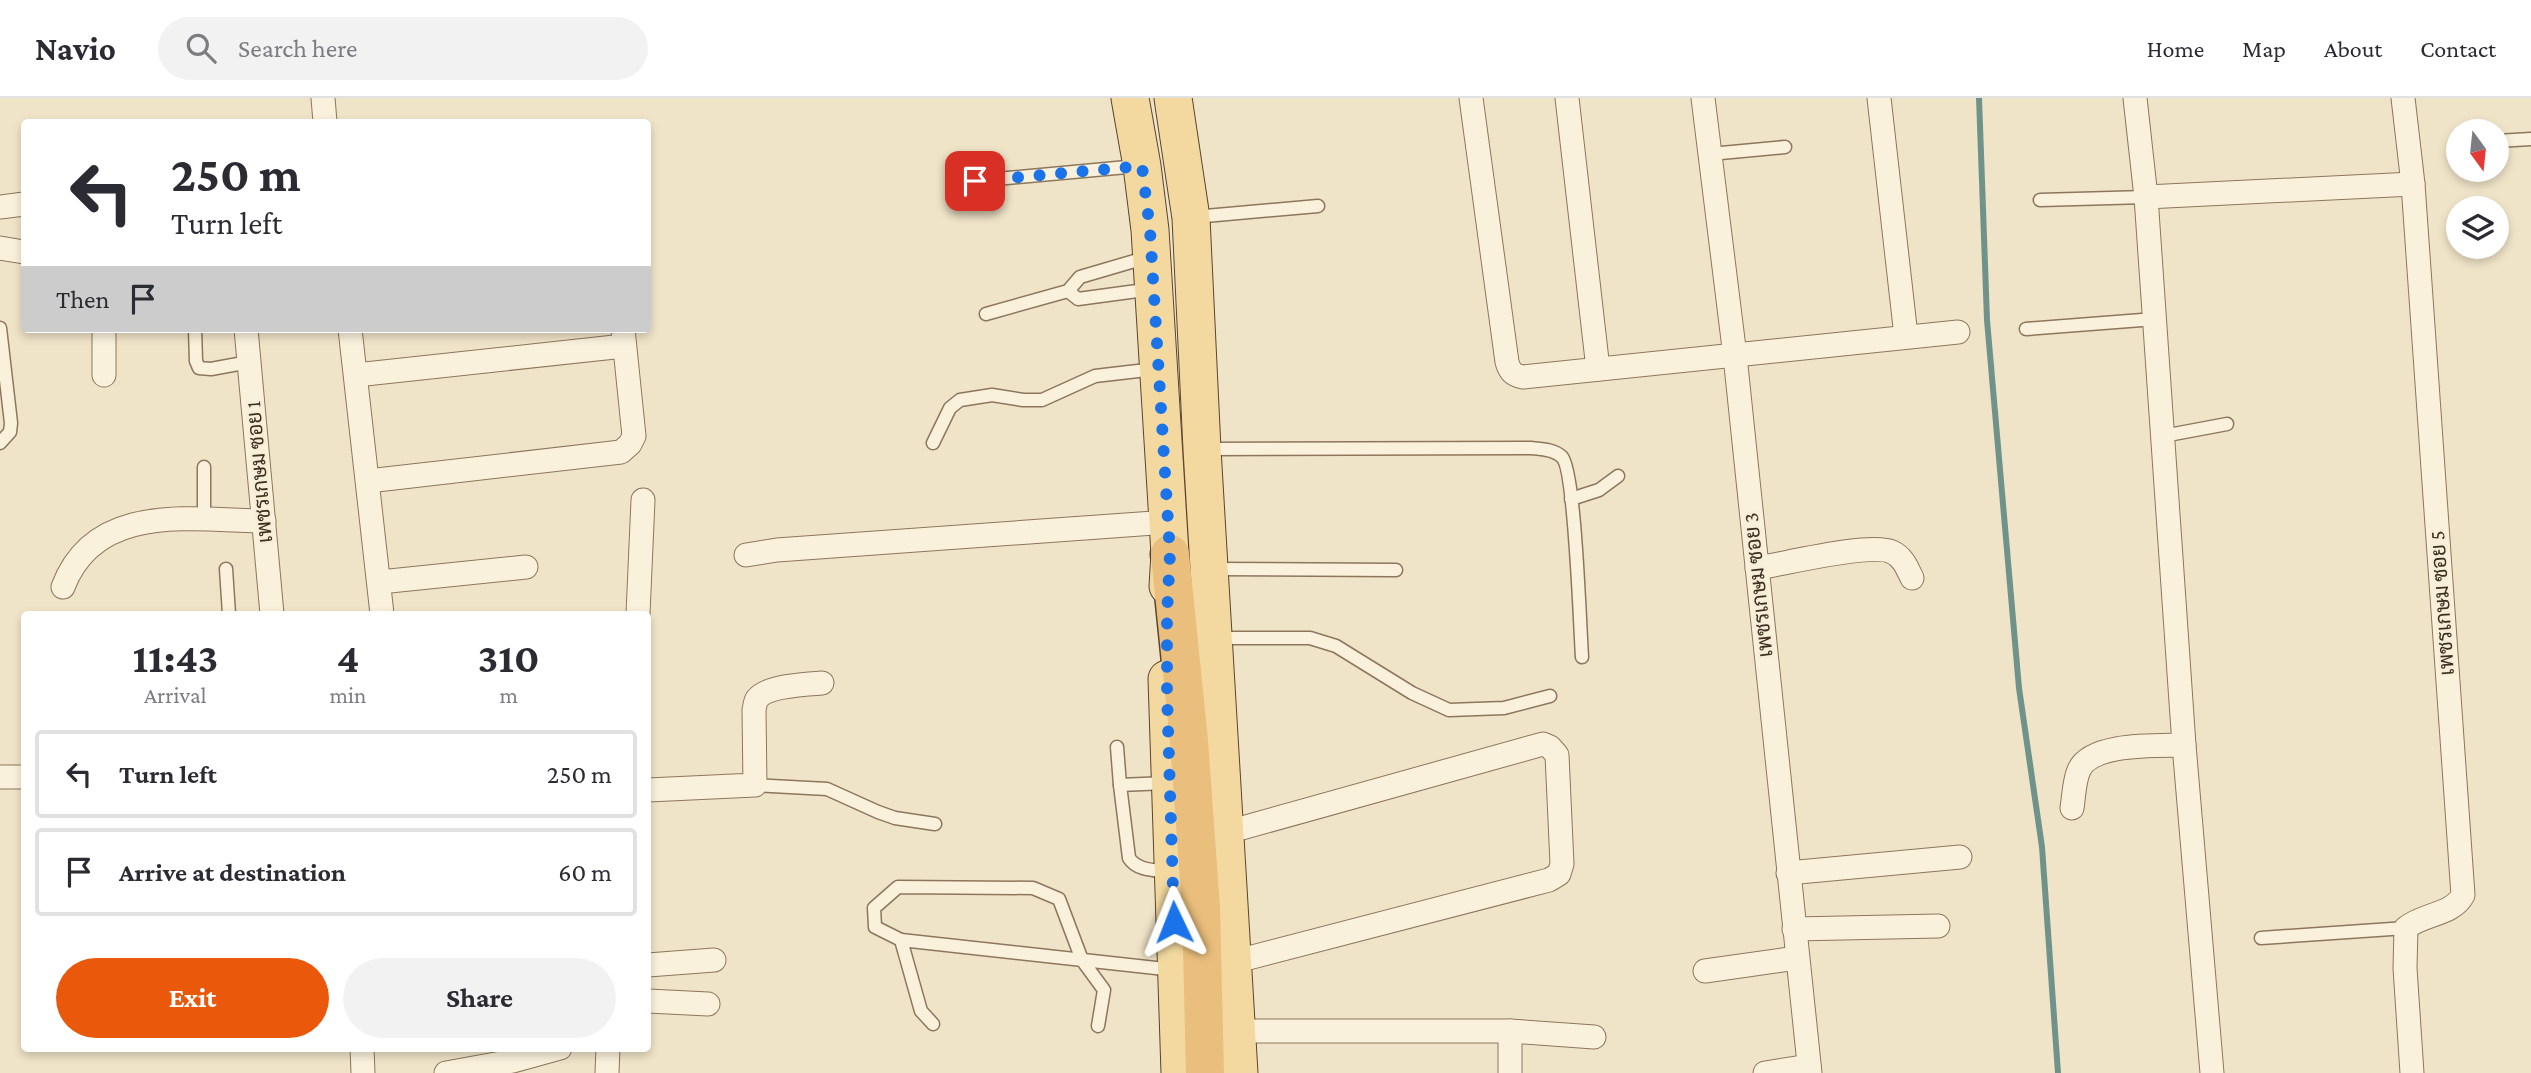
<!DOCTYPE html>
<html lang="en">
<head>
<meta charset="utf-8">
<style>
  :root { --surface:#fff; --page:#f2f2f3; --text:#2b2b33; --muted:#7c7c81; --line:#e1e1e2; --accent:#ea580c }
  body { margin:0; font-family:"Crimson Pro",Sarabun,serif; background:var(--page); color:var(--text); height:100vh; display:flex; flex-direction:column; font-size:26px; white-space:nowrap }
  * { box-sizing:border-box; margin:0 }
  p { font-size:23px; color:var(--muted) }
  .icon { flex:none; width:38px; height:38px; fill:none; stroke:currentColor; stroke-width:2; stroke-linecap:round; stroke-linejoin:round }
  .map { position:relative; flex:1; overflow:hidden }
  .side { position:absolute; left:21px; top:513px; width:630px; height:441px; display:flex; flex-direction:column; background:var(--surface); border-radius:7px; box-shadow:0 4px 10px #0003 }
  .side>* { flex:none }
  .guide { position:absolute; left:21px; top:21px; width:630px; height:214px; border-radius:7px; box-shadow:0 4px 10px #0003; background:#fff; color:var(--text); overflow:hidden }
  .needle { width:46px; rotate:165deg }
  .tools { position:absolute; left:2446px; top:21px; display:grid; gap:14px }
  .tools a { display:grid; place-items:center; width:63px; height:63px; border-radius:50%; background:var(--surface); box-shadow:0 4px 10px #0003; font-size:35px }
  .pin { position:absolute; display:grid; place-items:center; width:60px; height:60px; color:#fff; margin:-30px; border-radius:14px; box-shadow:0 4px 10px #0006 }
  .me { position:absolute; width:77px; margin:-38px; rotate:358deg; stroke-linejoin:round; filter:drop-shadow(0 0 5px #0008) }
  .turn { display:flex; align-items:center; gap:24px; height:147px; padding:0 35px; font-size:32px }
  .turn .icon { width:91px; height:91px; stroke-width:2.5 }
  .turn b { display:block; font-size:49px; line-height:60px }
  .then { display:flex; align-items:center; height:66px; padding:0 35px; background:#0003; gap:14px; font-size:26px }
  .eta { display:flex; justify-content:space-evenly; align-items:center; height:119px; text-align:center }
  .eta b { font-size:42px; font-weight:700; line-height:49px }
  .cta { display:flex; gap:14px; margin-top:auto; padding:14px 35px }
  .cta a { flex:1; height:80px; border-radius:42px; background:var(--accent); color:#fff; font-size:28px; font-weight:700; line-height:80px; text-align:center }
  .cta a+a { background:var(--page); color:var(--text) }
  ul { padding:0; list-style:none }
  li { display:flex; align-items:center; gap:21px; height:88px; margin:0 14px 10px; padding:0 21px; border:4px solid var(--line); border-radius:7px }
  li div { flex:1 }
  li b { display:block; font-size:26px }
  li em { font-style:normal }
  header { display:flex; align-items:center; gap:42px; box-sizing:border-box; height:98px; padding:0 35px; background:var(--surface); border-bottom:2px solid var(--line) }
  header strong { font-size:33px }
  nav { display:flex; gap:38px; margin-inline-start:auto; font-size:24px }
  .search { width:490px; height:63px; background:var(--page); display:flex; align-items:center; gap:18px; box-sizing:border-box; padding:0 24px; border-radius:38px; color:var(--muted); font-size:26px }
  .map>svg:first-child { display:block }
</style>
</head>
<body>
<header>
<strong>Navio</strong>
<div class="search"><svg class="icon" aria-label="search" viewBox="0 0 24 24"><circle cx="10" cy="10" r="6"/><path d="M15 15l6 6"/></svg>Search here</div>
<nav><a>Home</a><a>Map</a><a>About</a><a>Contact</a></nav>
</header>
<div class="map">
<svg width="2531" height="975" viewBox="0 0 2531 975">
  <rect width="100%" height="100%" fill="#f0e4c8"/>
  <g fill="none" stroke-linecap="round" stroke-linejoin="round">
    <!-- stream -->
    <polyline stroke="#6f938a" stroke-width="6" points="1979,0 1987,222 2019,590 2042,749 2058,975"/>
    <!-- service casing -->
    <g stroke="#8d765c" stroke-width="15">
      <g id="service">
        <polyline points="2497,43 2531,41"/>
        <polyline points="2455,47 2459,47"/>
        <polyline points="1710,56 1785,49"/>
        <polyline points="975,83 1138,68"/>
        <polyline points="2040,102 2146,99"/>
        <polyline points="1194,119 1318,108"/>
        <polyline points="1068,193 1078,201 1152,191"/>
        <polyline points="986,216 1068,193 1080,179 1148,159"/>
        <polyline points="0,230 11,325 10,334 0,345"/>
        <polyline points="195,231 196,263 199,270 211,271 249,264"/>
        <polyline points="2026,231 2155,221"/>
        <polyline points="2163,338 2227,326"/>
        <polyline points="933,345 950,310 960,302 992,297 1023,302 1042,302 1095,278 1155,271"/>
        <path d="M1206,351L1531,350C1540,351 1554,351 1562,359C1575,372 1580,530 1582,559"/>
        <polyline points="1571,401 1599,392 1618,378"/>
        <polyline points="204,422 204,369"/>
        <polyline points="226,471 229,516"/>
        <polyline points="1213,471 1396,472"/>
        <polyline points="1217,540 1310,540 1336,548 1412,595 1449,612 1504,610 1550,598"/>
        <polyline points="1117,649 1120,687 1166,685"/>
        <polyline points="755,687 827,691 878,714 895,720 935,726"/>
        <path d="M1120,687L1129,760C1137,773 1156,772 1170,774"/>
        <polyline points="2261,840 2406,830"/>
        <polyline points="901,842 921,913 933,926"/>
        <polyline points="1098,928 1104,892 1082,862 1059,801 1033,790 898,789 874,810 875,829 901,842 1174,872"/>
      </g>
    </g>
    <!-- minor casing -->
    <g stroke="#8d765c" stroke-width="25">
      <g id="minor">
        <polyline points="323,0 325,24"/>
        <path d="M1471,0L1507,264C1510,274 1513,277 1523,279L1958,234"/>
        <polyline points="1567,0 1598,271"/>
        <polyline points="1703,0 1735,258 1810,975"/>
        <polyline points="1879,0 1906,238"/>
        <polyline points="2135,0 2146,99 2184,647 2212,975"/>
        <path d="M2403,0L2413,86L2463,797C2453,817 2422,816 2406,830L2405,870L2412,975"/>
        <polyline points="2146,99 2413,86"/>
        <polyline points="0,109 24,106"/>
        <polyline points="0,150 24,154"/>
        <polyline points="104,231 104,277"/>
        <polyline points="246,231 272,516"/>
        <polyline points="350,231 382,516"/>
        <polyline points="356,277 624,248"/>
        <polyline points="368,383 621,354 630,346 634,338 623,231"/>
        <polyline points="746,457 777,452 1168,424"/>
        <path d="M1757,470C1784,466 1871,444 1892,454C1903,459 1907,470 1912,480"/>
        <polyline points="380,484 526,469"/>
        <path d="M63,489C95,404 191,422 264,423"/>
        <polyline points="638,516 643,402"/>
        <polyline points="0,679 24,679"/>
        <path d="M648,692L755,687L754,612C755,608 755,604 757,601C766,588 807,586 822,585"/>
        <path d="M2072,710C2074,698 2074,683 2079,672C2091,644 2158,648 2184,647"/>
        <polyline points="1224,735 1543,646 1550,649 1557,657 1562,766 1559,776 1549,782 1233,864"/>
        <polyline points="1788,775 1960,759"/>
        <polyline points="1794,831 1938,828"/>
        <polyline points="648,867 714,862"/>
        <polyline points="1705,873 1797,860"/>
        <polyline points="648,903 708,906"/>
        <polyline points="1237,933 1510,933 1594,939"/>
        <polyline points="362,950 363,975"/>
        <polyline points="446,975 513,963 560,950"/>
        <polyline points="607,975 608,950"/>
        <polyline points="1510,975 1510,933"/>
        <polyline points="1765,975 1809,968"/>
      </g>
    </g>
    <!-- primary casing -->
    <g stroke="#5b4430" stroke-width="39">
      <g id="primary">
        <polyline points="1130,0 1142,68 1150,132 1170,456 1168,488"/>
        <polyline points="1173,0 1191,120 1202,351 1239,975"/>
        <polyline points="1167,581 1180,975"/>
      </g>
    </g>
    <!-- trunk casing -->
    <g stroke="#5b4430" stroke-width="41">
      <polyline id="trunk" points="1170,456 1189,643 1201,810 1205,975"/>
    </g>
    <!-- service -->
    <use href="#service" stroke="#faf1dc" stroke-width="12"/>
    <!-- minor -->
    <use href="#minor" stroke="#faf1dc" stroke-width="23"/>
    <!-- primary -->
    <use href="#primary" stroke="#f3d9a0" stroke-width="37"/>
    <!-- trunk -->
    <use href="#trunk" stroke="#eabe7c" stroke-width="38"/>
  </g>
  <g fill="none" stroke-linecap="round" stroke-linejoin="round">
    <!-- route -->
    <polyline stroke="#1a73e8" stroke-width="12" stroke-dasharray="0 21.6" points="975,83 1142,68 1150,132 1170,456 1167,516 1167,595 1174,824"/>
  </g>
  <g text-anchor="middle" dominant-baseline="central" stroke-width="5" stroke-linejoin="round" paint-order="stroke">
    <!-- street labels -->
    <g font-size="21" fill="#3d2e20" stroke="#f7eed8">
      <text transform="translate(259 374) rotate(-95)">เพชรเกษม ซอย 1</text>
      <text transform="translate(1758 487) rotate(-96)">เพชรเกษม ซอย 3</text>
      <text transform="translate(2442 505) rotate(-94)">เพชรเกษม ซอย 5</text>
    </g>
  </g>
</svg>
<div class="tools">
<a><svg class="needle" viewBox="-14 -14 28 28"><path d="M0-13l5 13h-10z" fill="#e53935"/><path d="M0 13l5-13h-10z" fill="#7c7c81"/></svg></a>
<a><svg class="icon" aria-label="layers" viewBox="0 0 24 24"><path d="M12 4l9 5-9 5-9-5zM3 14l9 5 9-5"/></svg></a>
</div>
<div class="pin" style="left:975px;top:83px;background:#d93025"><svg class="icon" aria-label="arrive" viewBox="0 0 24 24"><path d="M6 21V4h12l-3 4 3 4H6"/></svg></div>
<svg class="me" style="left:1174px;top:824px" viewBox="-20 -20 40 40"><path d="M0-17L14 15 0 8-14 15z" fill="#1a73e8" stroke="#fff" stroke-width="4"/></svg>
<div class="guide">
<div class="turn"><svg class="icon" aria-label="left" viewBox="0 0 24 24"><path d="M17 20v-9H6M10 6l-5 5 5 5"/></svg><div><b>250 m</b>Turn left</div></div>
<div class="then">Then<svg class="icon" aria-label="arrive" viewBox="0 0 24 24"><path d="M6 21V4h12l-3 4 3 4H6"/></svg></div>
</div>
<section class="side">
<div class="eta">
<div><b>11:43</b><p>Arrival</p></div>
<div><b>4</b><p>min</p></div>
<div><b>310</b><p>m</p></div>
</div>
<ul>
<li><svg class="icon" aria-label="left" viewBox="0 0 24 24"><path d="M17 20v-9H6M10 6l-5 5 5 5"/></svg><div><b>Turn left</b></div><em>250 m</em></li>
<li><svg class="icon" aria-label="arrive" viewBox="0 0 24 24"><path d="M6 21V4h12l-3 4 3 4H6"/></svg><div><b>Arrive at destination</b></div><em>60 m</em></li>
</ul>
<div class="cta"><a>Exit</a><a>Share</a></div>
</section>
</div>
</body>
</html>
